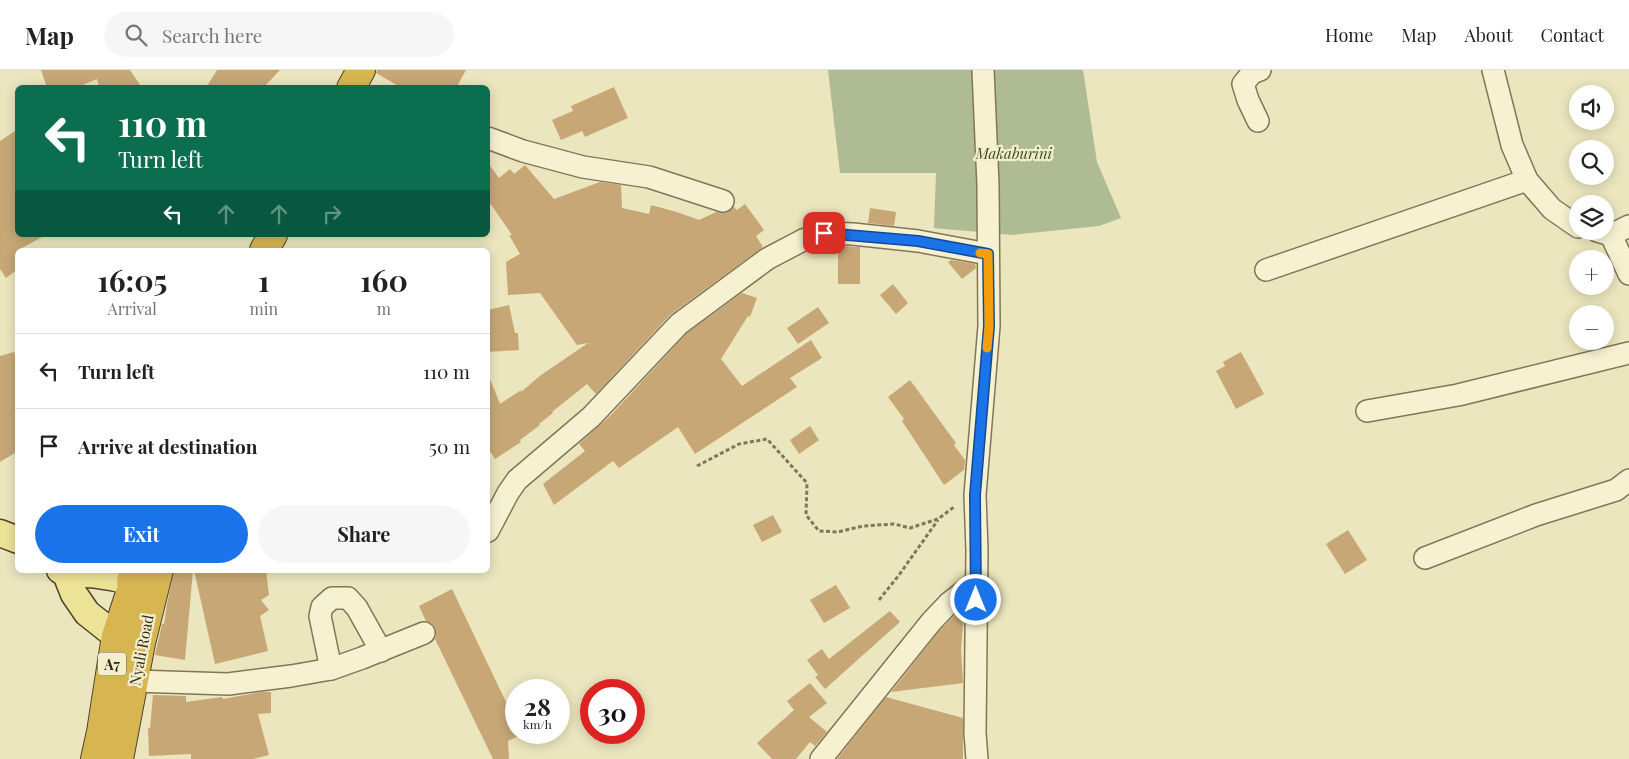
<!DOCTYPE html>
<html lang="en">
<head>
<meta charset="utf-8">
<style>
  :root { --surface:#fff; --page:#f6f6f6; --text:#222; --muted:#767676; --line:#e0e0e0; --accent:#1a73e8 }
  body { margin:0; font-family:"Playfair Display",serif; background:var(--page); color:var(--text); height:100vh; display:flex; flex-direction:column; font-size:19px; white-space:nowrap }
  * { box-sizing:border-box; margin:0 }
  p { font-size:16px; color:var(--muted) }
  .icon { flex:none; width:28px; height:28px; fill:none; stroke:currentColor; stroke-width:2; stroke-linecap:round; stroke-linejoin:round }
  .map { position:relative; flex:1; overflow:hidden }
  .details { position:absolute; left:15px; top:178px; width:475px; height:325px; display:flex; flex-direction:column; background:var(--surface); border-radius:8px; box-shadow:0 2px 12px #0003 }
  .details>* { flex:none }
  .banner { position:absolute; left:15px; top:15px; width:475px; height:152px; border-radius:8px; box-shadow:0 2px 12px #0003; background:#0b6e4f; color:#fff; overflow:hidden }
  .tools { position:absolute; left:1569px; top:15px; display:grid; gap:10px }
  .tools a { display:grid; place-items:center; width:45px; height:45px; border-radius:50%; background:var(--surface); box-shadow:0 2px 12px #0003; font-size:25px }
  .speed { position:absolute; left:505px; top:609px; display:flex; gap:10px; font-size:25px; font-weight:700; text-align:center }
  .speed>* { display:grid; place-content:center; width:65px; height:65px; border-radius:50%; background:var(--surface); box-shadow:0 2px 12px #0003; line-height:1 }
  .speed small { font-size:12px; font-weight:400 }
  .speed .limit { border:8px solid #d22; background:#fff; color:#111 }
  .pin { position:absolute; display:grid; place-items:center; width:42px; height:42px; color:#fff; margin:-21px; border-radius:10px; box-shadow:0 2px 8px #0006 }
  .me { position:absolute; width:55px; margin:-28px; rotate:0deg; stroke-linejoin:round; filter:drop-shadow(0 0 4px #0008) }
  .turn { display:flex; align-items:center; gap:18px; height:105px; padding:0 20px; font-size:22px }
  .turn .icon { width:65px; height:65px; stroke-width:2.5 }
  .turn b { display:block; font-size:35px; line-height:42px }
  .lanes { display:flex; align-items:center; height:48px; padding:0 20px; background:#0003; justify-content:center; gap:25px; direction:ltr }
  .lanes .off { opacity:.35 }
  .eta { display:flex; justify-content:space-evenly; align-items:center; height:85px; text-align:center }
  .eta b { font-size:30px; font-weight:700; line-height:35px }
  .action { display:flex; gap:10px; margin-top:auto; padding:10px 20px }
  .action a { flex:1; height:58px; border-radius:30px; background:var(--accent); color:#fff; font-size:20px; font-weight:700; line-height:58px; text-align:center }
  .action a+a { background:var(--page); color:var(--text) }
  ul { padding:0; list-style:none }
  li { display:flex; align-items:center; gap:15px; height:75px; padding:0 20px; border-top:1px solid var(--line) }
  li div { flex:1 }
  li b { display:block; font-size:19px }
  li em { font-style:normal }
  header { display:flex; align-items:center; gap:30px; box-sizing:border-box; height:70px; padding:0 25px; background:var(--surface); border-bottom:1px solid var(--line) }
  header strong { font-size:24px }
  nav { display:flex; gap:28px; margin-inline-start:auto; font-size:18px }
  .search { width:350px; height:45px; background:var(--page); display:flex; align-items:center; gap:12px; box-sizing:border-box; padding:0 18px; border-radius:28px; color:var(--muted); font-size:19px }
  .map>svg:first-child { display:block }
</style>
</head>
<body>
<header>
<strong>Map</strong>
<div class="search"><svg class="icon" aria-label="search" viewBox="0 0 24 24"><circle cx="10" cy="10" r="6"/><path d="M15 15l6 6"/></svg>Search here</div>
<nav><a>Home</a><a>Map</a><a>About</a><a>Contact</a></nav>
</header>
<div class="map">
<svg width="1629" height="689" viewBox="0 0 1629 689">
  <rect width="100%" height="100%" fill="#ebe6be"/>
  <!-- cemetery -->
  <polygon fill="#afbc93" points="828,0 1083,0 1097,92 1121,148 1099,156 1012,165 934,158 936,103 840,103"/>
  <!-- building -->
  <g fill="#c7a776">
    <polygon points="41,0 130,0 142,18 99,18 97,9 75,18 47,18"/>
    <polygon points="217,0 280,0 263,18 206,18"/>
    <polygon points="377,0 466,0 456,18 402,18 376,3"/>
    <polygon points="614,17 628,48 585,67 582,61 561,70 552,50 573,41 571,36"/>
    <polygon points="18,59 18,165 46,165 18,180 18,199 6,208 0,199 0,71"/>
    <polygon points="488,93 499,108 510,99 514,104 525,95 554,129 600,112 621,115 622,138 649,144 651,135 677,142 699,150 716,142 726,143 734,137 737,140 745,134 764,160 756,166 763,177 670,245 596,324 587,314 552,342 553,343 539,354 540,355 520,370 521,372 495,389 488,378 488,304 500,334 521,320 521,322 541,305 588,273 577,275 540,223 508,225 506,192 520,184 509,165 512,165 488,130"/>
    <polygon points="870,138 896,142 894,156 868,153"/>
    <polygon points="838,176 860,177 860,214 838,214"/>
    <polygon points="951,190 975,194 976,198 962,209 948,192"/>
    <polygon points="893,214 908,233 896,244 880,225"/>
    <polygon points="742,223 757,228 750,247 748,246 721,289 742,316 811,270 822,288 790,308 797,317 695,384 678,357 619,398 613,391 554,435 543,414 585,381 579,374 612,344 687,263"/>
    <polygon points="509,235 515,263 518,263 519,280 488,282 488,240"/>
    <polygon points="818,237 829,253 798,274 787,258"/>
    <polygon points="14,282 18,293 18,381 0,392 0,286"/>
    <polygon points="1241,282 1264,324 1236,339 1216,301 1225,296 1223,292"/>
    <polygon points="910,310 956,373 954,375 965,390 964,400 944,415 902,351 904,349 888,327"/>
    <polygon points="810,356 819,370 799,384 790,370"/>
    <polygon points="773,445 782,462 762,472 753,455"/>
    <polygon points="1348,460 1367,490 1345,504 1326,474"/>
    <polygon points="174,500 193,500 185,590 155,585 162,554 164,554 167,534"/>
    <polygon points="194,500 266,500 269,525 261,530 269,540 260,546 268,581 215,594"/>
    <polygon points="836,515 850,538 824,553 810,530"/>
    <polygon points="452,519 516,653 516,662 521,662 522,664 508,671 509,689 493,689 435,569 436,564 435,558 432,554 426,551 419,536"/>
    <polygon points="890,541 900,552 825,619 815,607 818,605 807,590 822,579 829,589"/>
    <polygon points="957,543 964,544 961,579 963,613 891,622 940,560"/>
    <polygon points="810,613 827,633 809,647 827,662 815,676 810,672 796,689 772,689 757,673 794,640 787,631"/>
    <polygon points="261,622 271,622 271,643 258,644 269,685 253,689 191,689 191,684 149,686 148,658 150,658 153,625 186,626 186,632 222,627 223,629"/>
    <polygon points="886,627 963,648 963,689 837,689"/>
  </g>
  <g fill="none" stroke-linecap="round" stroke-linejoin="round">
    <!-- minor casing -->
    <g stroke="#827658" stroke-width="24">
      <g id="minor">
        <polyline points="1493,0 1512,75 1527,110 1552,139 1578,157"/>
        <polyline points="1258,51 1248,30 1243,14 1252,3 1260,0"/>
        <polyline points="488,68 523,81 583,97 649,107 723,131"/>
        <polyline points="1597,161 1611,165 1629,204"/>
        <polyline points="1611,165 1629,156"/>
        <polyline points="1266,200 1527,110"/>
        <polyline points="1367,341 1458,325 1629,283"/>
        <polyline points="488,461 508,423 517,410 591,347 679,254 767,189 803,170 824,163 853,164 918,171 988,184"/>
        <polyline points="1425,488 1536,445 1616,420 1629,410"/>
        <polyline points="331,599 320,546 322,537 332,528 348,528 357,538 381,581"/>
        <polyline points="135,611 228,614 291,606 331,599 362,588 424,563"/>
        <polyline points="821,689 931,552 949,533 976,512"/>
        <polyline points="977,689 975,663 977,480 975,425 989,256 988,115 983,0"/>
      </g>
    </g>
    <!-- major casing -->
    <g stroke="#4f442d" stroke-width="29">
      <g id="major">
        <polyline points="0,463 18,470"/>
        <polyline points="60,500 66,504 74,524 87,543 116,566 136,571"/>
        <path d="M66,504C95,502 123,508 150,519"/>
      </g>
    </g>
    <!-- highway casing -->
    <g stroke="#4f442d" stroke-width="30">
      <g id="highway">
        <polyline points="351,18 361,0"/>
        <polyline points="264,180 273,165"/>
        <polyline points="95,689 101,662 116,566 132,517 131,511 135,500"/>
        <polyline points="119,689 141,573 159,500"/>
      </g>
    </g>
    <!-- path -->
    <g stroke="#827658" stroke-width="3" stroke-dasharray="4 2.5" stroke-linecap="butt">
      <polyline points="697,396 739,374 767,369 807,413 806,445 819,461 838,462 863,456 894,454 910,458 938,449 954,437"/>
      <polyline points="879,530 899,505 938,450"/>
    </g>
    <!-- minor -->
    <use href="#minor" stroke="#f6f2d1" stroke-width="21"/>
    <!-- major -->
    <use href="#major" stroke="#ede397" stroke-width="26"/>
    <!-- highway -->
    <use href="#highway" stroke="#d7b652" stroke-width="28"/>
  </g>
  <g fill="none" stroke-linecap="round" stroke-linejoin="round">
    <!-- route casing -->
    <g stroke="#114b97" stroke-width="12">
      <polyline id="route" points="824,163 918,171 988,184 989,256 975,425 976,530"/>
    </g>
    <!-- route -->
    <use href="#route" stroke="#1a73e8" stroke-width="9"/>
    <!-- slow -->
    <polyline stroke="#f59e0b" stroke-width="9" points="980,183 988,184 989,256 987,278"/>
  </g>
  <g text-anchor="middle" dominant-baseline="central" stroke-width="4.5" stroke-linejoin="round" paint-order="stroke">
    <!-- shield labels -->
    <rect fill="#f3efcd" stroke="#6c6651" stroke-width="1" x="98" y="582.5" width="28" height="23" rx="4"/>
    <g font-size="14" font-weight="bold" fill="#322b1c">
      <text x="112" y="594">A7</text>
    </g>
    <!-- park labels -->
    <g font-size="15" font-style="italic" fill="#3b4d24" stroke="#f3efcd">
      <text x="1014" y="83">Makaburini</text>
    </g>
    <!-- street labels -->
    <g font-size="15" fill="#322b1c" stroke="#f3efcd">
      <text transform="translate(141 580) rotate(-79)">Nyali Road</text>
    </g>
  </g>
</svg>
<div class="tools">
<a><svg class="icon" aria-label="sound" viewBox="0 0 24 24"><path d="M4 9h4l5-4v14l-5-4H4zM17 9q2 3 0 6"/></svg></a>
<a><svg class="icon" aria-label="search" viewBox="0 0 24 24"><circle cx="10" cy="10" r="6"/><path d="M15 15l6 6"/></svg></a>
<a><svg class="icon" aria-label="layers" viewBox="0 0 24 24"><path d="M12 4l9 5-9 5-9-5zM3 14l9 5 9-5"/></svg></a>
<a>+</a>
<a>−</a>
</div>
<div class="speed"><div>28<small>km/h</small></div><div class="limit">30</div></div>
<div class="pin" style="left:824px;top:163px;background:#d93025"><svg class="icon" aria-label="arrive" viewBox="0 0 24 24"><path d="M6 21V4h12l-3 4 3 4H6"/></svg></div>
<svg class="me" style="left:976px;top:530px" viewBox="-20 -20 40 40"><circle r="17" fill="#1a73e8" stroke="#fff" stroke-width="3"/><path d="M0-11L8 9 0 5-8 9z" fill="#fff"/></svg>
<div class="banner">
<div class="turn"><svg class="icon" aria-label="left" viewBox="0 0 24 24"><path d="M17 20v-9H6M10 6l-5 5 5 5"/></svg><div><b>110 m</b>Turn left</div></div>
<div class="lanes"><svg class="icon" aria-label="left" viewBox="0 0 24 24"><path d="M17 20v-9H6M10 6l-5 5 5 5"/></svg><svg class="icon off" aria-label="ahead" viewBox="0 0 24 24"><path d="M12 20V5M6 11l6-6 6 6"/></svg><svg class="icon off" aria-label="ahead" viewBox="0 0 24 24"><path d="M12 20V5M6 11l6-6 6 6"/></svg><svg class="icon off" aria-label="right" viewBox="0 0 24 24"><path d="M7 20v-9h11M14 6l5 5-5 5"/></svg></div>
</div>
<section class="details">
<div class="eta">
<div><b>16:05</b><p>Arrival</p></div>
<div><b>1</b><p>min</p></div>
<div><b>160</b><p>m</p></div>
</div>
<ul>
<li><svg class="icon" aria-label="left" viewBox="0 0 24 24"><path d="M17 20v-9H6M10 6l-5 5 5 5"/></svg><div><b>Turn left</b></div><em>110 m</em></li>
<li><svg class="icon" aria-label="arrive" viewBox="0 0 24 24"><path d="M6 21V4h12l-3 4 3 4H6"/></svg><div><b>Arrive at destination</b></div><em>50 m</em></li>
</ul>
<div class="action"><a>Exit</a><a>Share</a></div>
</section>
</div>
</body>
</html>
